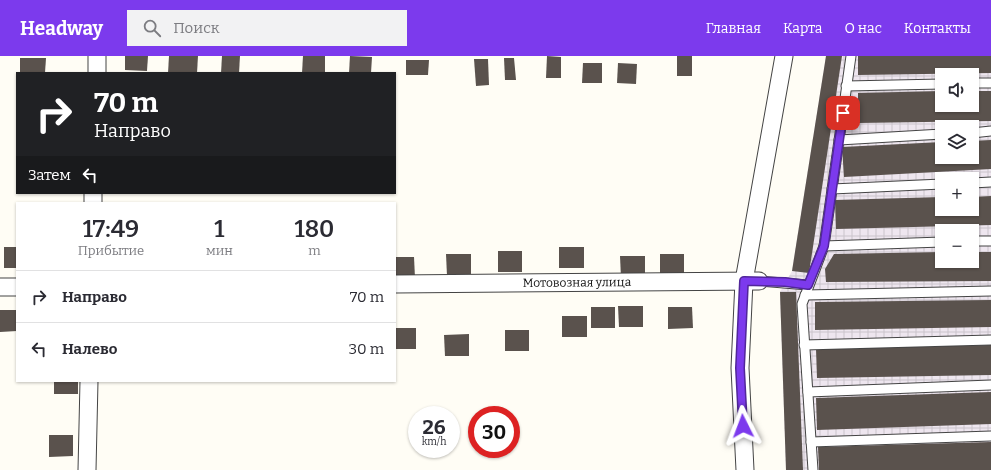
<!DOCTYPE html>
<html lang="ru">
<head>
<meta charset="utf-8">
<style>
  :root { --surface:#fff; --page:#f2f2f3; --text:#2b2b33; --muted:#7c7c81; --line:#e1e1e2; --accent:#7c3aed }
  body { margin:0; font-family:Bitter,serif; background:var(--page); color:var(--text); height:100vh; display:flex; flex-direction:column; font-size:15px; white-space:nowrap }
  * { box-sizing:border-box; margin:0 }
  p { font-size:13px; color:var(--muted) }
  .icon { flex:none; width:22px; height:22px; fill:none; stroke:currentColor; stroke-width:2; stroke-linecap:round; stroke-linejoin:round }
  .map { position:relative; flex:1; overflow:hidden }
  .panel { position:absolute; left:16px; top:146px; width:380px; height:180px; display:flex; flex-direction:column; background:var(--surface); border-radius:0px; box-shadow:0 1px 3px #0004 }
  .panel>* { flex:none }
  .hud { position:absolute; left:16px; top:16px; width:380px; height:122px; border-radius:0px; box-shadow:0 1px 3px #0004; background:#202124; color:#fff; overflow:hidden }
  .controls { position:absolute; left:935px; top:12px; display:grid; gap:8px }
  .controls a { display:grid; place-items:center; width:44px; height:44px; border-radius:0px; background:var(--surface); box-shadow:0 1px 3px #0004; font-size:20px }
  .speed { position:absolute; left:408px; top:350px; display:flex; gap:8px; font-size:20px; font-weight:700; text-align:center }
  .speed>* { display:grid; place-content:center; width:52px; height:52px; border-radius:50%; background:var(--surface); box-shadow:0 1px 3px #0004; line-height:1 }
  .speed small { font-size:10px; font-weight:400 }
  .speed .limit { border:6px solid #d22; background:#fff; color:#111 }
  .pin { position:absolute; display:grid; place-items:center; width:34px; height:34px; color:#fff; margin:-17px; border-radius:8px; box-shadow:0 2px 6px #0006 }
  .me { position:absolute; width:44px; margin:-22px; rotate:357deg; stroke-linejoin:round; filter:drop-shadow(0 0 3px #0008) }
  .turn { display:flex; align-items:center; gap:14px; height:84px; padding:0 12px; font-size:18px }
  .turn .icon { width:52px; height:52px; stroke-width:2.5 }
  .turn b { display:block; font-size:28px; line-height:34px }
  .then { display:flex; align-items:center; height:38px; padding:0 12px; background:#0003; gap:8px; font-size:15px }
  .eta { display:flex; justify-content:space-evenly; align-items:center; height:68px; text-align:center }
  .eta b { font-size:24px; font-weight:600; line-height:28px }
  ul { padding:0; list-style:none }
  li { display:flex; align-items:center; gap:12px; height:52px; padding:0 12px; border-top:1px solid var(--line) }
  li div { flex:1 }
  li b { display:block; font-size:15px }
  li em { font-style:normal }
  header { display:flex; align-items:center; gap:24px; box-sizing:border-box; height:56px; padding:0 20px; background:var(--accent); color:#fff }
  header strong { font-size:19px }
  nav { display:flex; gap:22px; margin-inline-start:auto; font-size:14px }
  .search { width:280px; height:36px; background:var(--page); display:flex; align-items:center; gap:10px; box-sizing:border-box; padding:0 14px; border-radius:0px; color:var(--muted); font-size:15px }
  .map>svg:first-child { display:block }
</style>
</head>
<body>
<header>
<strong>Headway</strong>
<div class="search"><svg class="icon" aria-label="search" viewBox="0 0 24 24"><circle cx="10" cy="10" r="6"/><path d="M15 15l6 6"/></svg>Поиск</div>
<nav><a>Главная</a><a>Карта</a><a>О нас</a><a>Контакты</a></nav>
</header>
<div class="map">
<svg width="991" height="414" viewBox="0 0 991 414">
  <defs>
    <pattern id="industrial-grid" width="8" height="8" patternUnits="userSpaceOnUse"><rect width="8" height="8" fill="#eee6ef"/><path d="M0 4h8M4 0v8" fill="none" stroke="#cbc4cc"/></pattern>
  </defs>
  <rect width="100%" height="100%" fill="#fffdf5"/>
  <!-- industrial -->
  <path fill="url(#industrial-grid)" fill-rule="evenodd" d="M826,0H991V414H786L780,236L792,215ZM942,19H972V49H942ZM942,71H972V101H942ZM942,123H972V153H942ZM942,175H972V205H942Z"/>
  <!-- building -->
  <g fill="#5a524d">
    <polygon points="125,0 148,0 147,15 125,14"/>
    <polygon points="169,0 198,0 197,17 168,17"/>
    <polygon points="222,0 240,0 239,17 221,17"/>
    <polygon points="303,0 325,0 325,17 302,17"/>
    <polygon points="350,0 372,1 371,17 349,17"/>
    <polygon points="547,0 561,1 561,22 546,22"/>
    <rect x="677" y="0" width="15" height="20"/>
    <polygon points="826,0 842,0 809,217 792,215"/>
    <polygon points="858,0 991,0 991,17 858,19"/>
    <polygon points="20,2 46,2 45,17 20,16"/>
    <polygon points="504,2 514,2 516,24 505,24"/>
    <polygon points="474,3 488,3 489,29 476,30"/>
    <polygon points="406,4 429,4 428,19 406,19"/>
    <polygon points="583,7 602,7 602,27 582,27"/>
    <polygon points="618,7 637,8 636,28 617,27"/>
    <polygon points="942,35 942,49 972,49 972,35 991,35 991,65 858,67 858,37"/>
    <polygon points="991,84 991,113 844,121 842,91 942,86 942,101 972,101 972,85"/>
    <polygon points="991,140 991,169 836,173 835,144 942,141 942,153 972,153 972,141"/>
    <rect x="4" y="191" width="13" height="21"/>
    <rect x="559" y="191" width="25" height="21"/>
    <rect x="498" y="195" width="24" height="21"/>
    <polygon points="942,196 942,205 972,205 972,196 991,196 991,225 826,226 825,213 834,198"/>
    <polygon points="446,198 471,198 471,219 447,220"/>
    <rect x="660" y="198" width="24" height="22"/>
    <polygon points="620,200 645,200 645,222 621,222"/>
    <polygon points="395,201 414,201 415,222 395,223"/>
    <polygon points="780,236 796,236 803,414 786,414"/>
    <polygon points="991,244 991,271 815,274 815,246"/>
    <polygon points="618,250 643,250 643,271 619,271"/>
    <rect x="591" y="251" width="24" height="21"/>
    <polygon points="668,251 692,251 693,272 668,273"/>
    <polygon points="0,254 17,254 17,275 0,276"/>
    <rect x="562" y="260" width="25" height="21"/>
    <rect x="395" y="272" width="21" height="21"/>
    <rect x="505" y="274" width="24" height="21"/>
    <polygon points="469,278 469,300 445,300 444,279"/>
    <polygon points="991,289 991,319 817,322 816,293"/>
    <rect x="54" y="325" width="24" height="13"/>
    <polygon points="991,336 991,368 817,374 816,342"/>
    <polygon points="49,379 73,379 73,400 49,401"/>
    <polygon points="991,386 991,414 819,414 818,391"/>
  </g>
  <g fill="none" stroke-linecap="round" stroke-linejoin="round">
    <!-- service casing -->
    <g stroke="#444" stroke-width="11">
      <g id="service">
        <polyline points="972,27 991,27"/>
        <polyline points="846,30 942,28"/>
        <polyline points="972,77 991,75"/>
        <polyline points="839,84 942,78"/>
        <polyline points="972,127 991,126"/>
        <polyline points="832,133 942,128"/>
        <polyline points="972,185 991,185"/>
        <polyline points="824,190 942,186"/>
        <polyline points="759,225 808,229"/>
        <polyline points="805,239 991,235"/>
        <polyline points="804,289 991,284"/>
        <polyline points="808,336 991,329"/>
        <polyline points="811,386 991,380"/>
        <polyline points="813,414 802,248 824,190 851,0"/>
      </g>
    </g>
    <!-- minor casing -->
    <g stroke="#444" stroke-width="19">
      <g id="minor">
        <polyline points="97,17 97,0"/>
        <polyline points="93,147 93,137"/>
        <path id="s1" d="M395,228L759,225"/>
        <polyline points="0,231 17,231"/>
        <polyline points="87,414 89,325"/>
        <polyline points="745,414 740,312 744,225 784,0"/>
      </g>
    </g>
    <!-- service -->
    <use href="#service" stroke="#fff" stroke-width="9"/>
    <!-- minor -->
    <use href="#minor" stroke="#fff" stroke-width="17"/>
  </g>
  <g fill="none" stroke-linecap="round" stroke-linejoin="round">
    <!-- route casing -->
    <g stroke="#51269a" stroke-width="10">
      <polyline id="route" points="743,370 740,312 744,225 785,226 808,229 824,190 843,57"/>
    </g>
    <!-- route -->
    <use href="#route" stroke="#7c3aed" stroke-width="7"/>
  </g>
  <g text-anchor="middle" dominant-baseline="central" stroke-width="4" stroke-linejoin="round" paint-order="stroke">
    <!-- street labels -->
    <g font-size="12" fill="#111" stroke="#fff">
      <text stroke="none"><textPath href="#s1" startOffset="182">Мотовозная улица</textPath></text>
    </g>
  </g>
</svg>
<div class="controls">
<a><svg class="icon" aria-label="sound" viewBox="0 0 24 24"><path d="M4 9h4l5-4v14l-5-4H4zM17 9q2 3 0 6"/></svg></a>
<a><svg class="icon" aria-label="layers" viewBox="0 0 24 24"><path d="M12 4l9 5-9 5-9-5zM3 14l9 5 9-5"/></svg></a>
<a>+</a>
<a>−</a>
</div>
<div class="speed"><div>26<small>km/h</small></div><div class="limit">30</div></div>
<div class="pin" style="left:843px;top:57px;background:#d93025"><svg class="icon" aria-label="arrive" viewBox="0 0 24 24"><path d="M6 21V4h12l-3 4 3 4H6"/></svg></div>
<svg class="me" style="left:743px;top:370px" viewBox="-20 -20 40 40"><path d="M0-17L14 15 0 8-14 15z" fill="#7c3aed" stroke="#fff" stroke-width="4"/></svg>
<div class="hud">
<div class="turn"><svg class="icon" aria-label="right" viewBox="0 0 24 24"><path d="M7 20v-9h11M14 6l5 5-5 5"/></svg><div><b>70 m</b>Направо</div></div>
<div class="then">Затем<svg class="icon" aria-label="left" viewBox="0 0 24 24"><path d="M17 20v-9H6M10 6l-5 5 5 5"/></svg></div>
</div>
<section class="panel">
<div class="eta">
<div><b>17:49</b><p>Прибытие</p></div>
<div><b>1</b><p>мин</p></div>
<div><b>180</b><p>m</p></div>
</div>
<ul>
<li><svg class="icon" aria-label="right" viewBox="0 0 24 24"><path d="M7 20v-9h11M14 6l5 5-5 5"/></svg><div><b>Направо</b></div><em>70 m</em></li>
<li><svg class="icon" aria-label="left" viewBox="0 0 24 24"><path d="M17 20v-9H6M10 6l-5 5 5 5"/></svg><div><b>Налево</b></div><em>30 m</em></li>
</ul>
</section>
</div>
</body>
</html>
